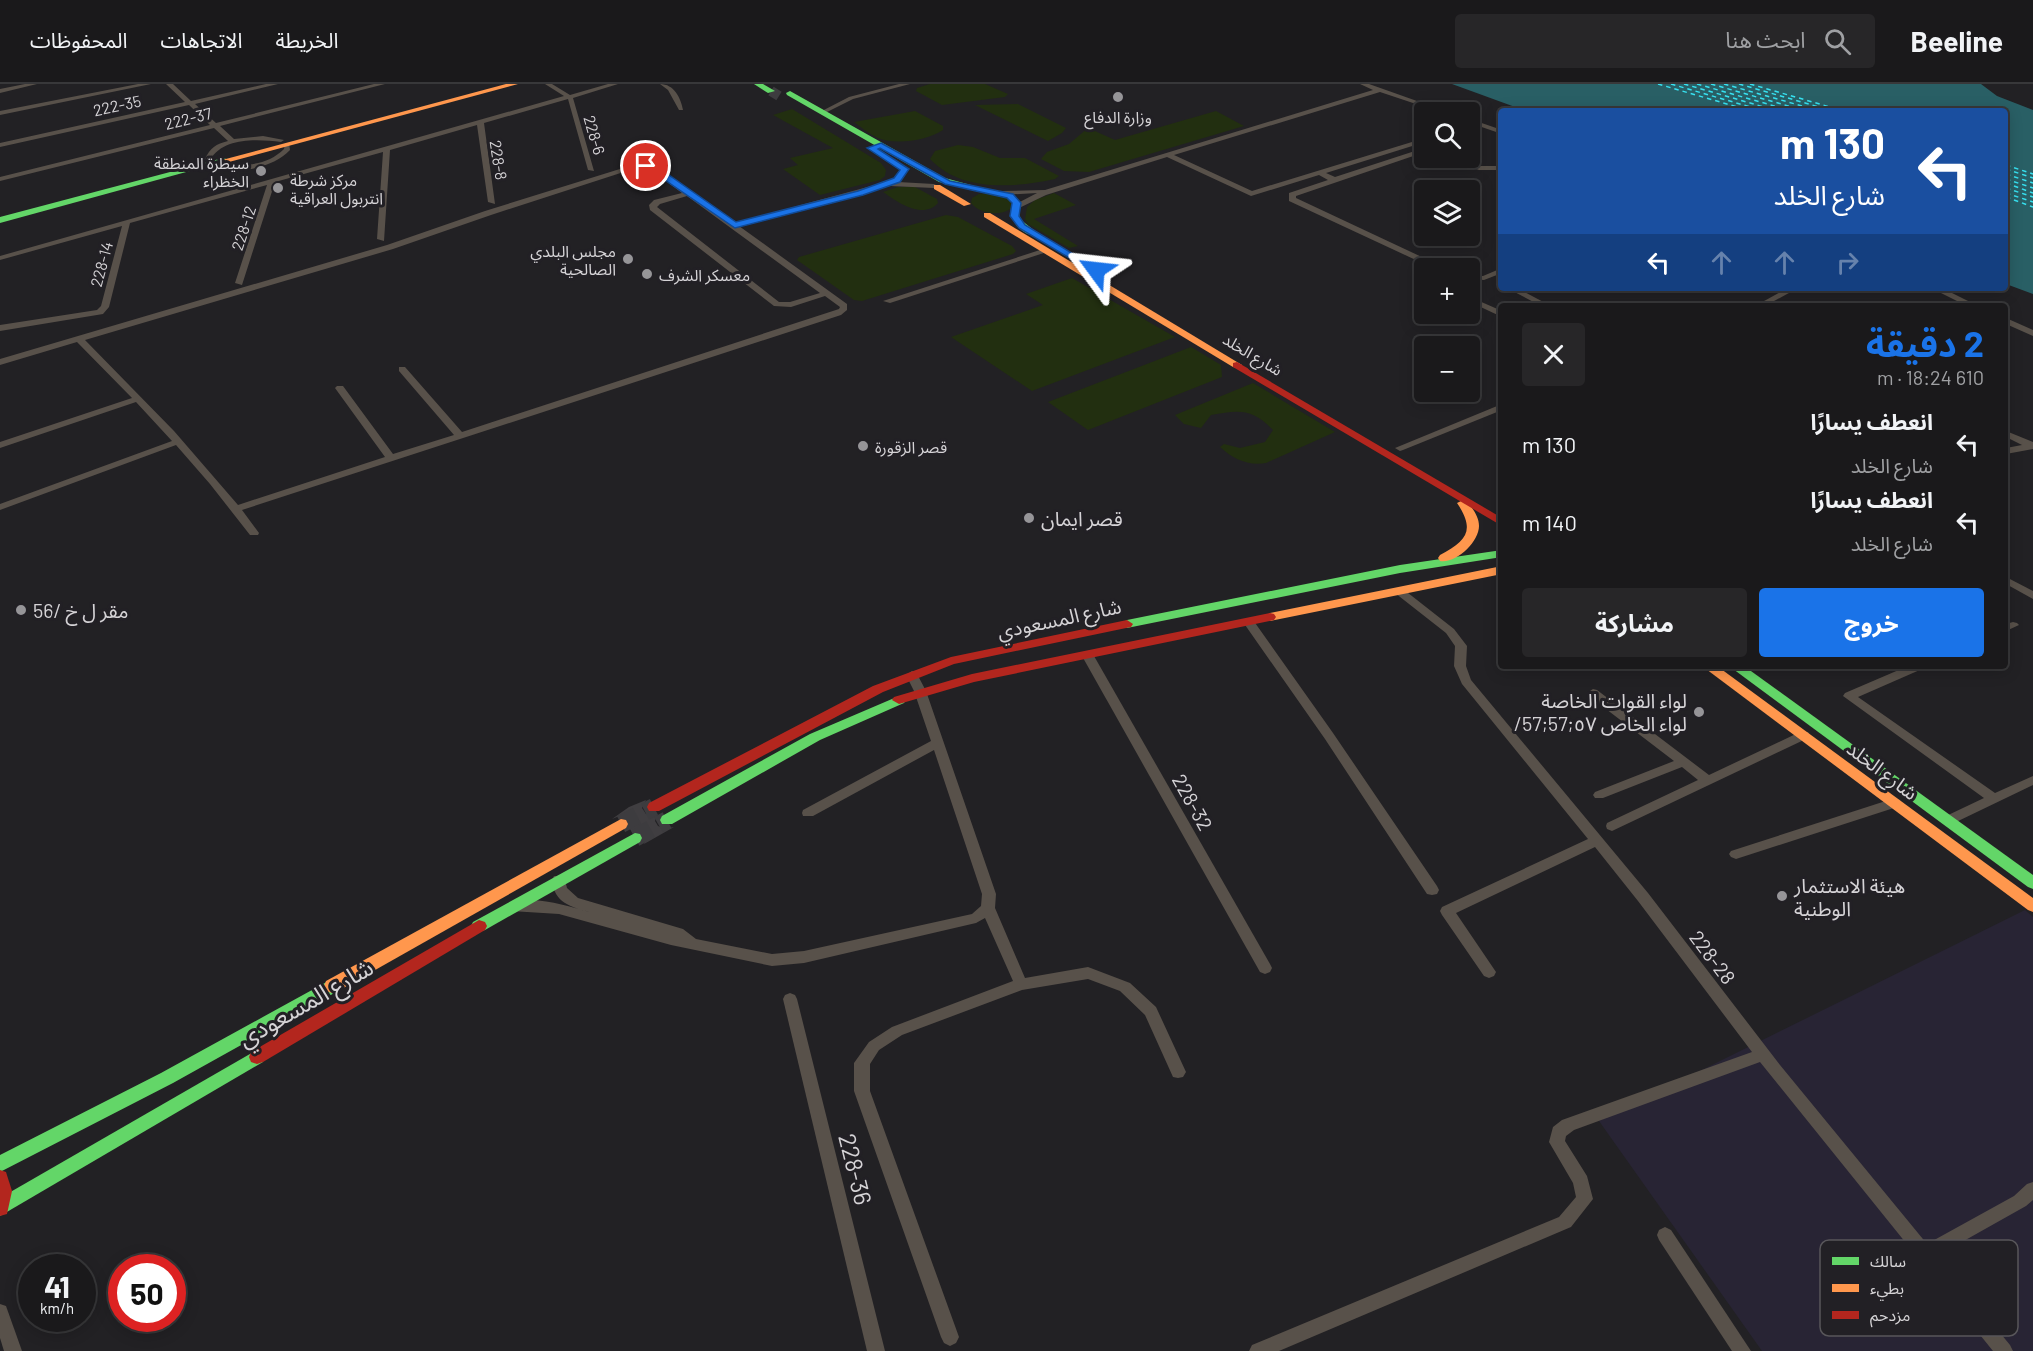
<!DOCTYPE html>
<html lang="ar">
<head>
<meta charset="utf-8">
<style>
  :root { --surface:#1a191b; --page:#272628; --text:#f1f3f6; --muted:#9fa0a3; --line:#38383a; --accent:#1a73e8 }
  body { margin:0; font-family:Barlow,"Noto Sans Arabic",sans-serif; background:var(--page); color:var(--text); direction:rtl; height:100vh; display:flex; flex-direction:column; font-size:22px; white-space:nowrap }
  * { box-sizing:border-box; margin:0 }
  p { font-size:20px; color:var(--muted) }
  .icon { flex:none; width:33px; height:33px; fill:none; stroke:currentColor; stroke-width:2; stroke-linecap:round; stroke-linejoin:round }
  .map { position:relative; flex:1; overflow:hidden; direction:ltr }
  .details { position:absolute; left:1498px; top:219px; width:510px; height:366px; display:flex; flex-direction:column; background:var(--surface); border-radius:6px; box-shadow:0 3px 15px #0003,0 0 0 2px var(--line); direction:rtl }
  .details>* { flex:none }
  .top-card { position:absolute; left:1498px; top:24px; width:510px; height:183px; border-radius:6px; box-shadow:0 3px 15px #0003,0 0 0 2px var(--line); direction:rtl; background:#1a4fa0; color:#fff; overflow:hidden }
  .buttons { position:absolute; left:1414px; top:18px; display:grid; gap:12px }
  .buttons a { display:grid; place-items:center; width:66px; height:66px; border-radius:6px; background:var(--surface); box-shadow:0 3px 15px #0003,0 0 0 2px var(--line); font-size:30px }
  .speed { position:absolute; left:18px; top:1170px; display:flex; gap:12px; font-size:30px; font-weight:700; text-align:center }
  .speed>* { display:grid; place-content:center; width:78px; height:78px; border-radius:50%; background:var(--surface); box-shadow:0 3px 15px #0003,0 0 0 2px var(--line); line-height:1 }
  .speed small { font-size:15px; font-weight:400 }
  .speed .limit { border:9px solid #d22; background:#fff; color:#111 }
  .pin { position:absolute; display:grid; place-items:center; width:51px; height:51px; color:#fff; margin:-26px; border:3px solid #fff; border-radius:50%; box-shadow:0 2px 6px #0007 }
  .me { position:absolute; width:66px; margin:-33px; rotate:300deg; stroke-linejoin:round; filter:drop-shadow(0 0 4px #0008) }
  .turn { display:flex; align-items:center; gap:21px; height:126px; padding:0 24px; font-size:27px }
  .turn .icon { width:78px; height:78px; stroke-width:2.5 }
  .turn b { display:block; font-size:42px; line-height:51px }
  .lanes { display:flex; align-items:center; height:57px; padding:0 24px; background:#0003; justify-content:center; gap:30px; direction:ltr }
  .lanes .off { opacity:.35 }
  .round { display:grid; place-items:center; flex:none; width:63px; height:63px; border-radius:6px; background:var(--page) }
  .headline { display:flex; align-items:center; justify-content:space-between; height:102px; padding:0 24px }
  h1 { font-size:36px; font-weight:700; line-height:45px; color:var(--accent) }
  .cta { display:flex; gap:12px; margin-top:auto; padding:12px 24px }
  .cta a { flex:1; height:69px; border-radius:6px; background:var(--accent); color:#fff; font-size:24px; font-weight:700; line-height:69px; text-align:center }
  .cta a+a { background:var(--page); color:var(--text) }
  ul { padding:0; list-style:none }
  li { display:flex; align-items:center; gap:18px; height:78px; padding:0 24px }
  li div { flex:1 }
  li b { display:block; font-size:22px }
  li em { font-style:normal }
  header { display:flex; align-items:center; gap:36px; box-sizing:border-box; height:84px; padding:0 30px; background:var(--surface); border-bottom:2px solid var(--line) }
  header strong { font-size:28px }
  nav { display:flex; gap:33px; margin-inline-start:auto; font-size:21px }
  .search { width:420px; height:54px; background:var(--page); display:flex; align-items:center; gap:15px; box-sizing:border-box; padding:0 21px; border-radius:6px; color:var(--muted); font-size:22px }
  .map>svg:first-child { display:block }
</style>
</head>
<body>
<header>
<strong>Beeline</strong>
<div class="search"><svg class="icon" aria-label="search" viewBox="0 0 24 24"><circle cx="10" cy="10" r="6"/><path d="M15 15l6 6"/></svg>ابحث هنا</div>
<nav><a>الخريطة</a><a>الاتجاهات</a><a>المحفوظات</a></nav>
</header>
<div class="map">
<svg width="2033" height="1267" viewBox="0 0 2033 1267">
  <rect width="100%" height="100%" fill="#222124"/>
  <!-- medical -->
  <polygon fill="#282434" points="2025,826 2033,833 2033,1267 1762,1267 1599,1037"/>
  <!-- green -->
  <g fill="#222f10">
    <polygon points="930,0 985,0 1008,10 1005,13 942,21 916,7 917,4"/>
    <polygon points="1018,20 1066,44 1062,49 1048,57 975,21"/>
    <polygon points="792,25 881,79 886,86 885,92 880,96 820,111 783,85 798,81 790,74 833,64 773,31"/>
    <path d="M915,27L943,42V46C927,57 895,61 878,54C869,50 861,43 854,38Z"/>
    <polygon points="1216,27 1244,42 1089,88 1064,87 1041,75 1047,68 1069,60 1088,44 1115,56"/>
    <path d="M958,61L973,63L1000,74H1025L1059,92L1055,95C1013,104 961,108 930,75L935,67Z"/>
    <path d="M898,103H915L937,115L938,119C923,136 897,118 883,108Z"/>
    <path d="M993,109L1005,112L1012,118V124C1000,133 980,130 971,119L972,114L979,110Z"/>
    <polygon points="1054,109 1076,121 1034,135 1078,162 1069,164 1028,140 1025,135 1027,123 1035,116"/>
    <polygon points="946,131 958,133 1012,162 1016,167 1013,170 862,217 854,216 797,176 799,173"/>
    <polygon points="1072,194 1175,253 1032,307 951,253 1043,221 1026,210"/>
    <polygon points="1191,263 1221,281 1222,293 1088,346 1048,318"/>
    <path d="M1253,299L1335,348L1266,379C1248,382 1233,375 1220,363L1224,360L1240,364L1265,358L1273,346C1252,324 1239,326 1211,331L1201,344L1184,340L1175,331Z"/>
  </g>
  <!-- water -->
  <polygon fill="#295f65" points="1452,0 1981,0 1997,12 2033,26 2033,210 2006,200 2006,27 1526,27"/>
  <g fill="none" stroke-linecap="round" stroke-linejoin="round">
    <!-- ferry -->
    <g stroke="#37e2f1" stroke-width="1.5" stroke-dasharray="4.5 4" stroke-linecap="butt">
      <polyline points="1658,0 1751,27"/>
      <polyline points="1671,0 1764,27"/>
      <polyline points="1684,0 1778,27"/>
      <polyline points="1697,0 1792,27"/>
      <polyline points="1711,0 1806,27"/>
      <polyline points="1724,0 1820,27"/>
      <polyline points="1739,0 1833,27"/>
      <polyline points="1750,0 1844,27"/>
      <polyline points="2006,81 2033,90"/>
      <polyline points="2006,85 2033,94"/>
      <polyline points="2006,90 2033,99"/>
      <polyline points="2006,95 2033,104"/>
      <polyline points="2006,99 2033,109"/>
      <polyline points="2006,104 2033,113"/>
      <polyline points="2006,109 2033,118"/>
      <polyline points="2006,113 2033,123"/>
    </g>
  </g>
  <!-- building -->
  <polygon fill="#403e41" points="646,716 642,724 646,730 657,731 655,737 658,742 666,745 674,743 644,760 647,753 643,747 630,746 633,739 630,734 622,731 612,735 629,723"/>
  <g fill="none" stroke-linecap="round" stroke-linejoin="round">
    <!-- secondary-tunnel-far1 -->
    <polyline stroke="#3d3c3f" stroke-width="10" stroke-dasharray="10 5" stroke-linecap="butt" points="771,7 779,12"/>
    <!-- secondary-tunnel -->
    <g stroke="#3d3c3f" stroke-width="18" stroke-dasharray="18 9" stroke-linecap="butt">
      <polyline points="621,740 654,723"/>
      <polyline points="635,754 667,736"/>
    </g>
    <!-- street -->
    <g fill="#58514a" fill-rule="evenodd">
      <polygon points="25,0 37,0 0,9 0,5"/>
      <polygon points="138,0 151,0 0,31 0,27"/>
      <path d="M166,0H173L191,17L266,0H278L195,20L216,39L374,0H385L220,42L234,55L263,52L284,56L281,58C258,55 223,53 210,76L205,75C210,64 216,60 228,57L214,44L0,97V93L210,41L189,21L0,63V59L185,18Z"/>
      <polygon points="545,0 552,0 570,11 608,0 618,0 573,14 594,87 588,86 568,15 484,39 495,120 488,118 477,41 390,66 384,157 377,155 383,68 275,98 242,201 235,199 267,101 130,139 109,223 103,230 0,247 0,241 97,226 101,222 122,142 0,176 0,172 564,12"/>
      <path d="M660,0C674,0 681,14 683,26H679L668,6Z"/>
      <polygon points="899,0 910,0 853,15 825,29 820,28 849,13"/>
      <polygon points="1360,0 1369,0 1448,28 1440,28 1380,8 1174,71 1252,107 1425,54 1425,58 1326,89 1335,93 1421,65 1425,64 1425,68 1296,112 1296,114 1441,182 1442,184 1433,184 1289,117 1289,109 1328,96 1319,91 1251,112 1167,73 1046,111 1017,125 1014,125 1014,121 1037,109 1002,111 998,109 1002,107 1045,106 1373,6"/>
      <polygon points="1470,35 1502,46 1502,50 1470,39"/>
      <path d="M285,59H289L290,66C272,85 232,93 208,79L212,77C236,83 265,84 284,65Z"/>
      <polygon points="1443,74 1452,74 1479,82 1502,82 1502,86 1479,86"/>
      <path d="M636,80L655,83L734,139L886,98L894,94L905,83L909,85L898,98L934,100L938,102L934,104L890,102L739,142L847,220V226L841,231L242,426L259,449L258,451H250L210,400L176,361L0,426V420L172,357L136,318L0,364V358L132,314L77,258L0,281V275L387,161L485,127ZM636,84L651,86L682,109L654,116L649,121L650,126L774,222L791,223L825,212L840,223L839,225L462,348L405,283H399V287L454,351L393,370L343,302H337L335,304L385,373L238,421L174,347L85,256L393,165L491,131ZM687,112L820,209L790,218H779L657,123L660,120Z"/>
      <polygon points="1043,165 1050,167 890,219 883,217"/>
      <polygon points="1502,184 1502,189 1484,196 1470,195 1470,191 1483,192"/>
      <polygon points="1507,204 1517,204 1551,222 1541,222"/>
      <polygon points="1788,204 1798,204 1765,222 1755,222"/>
      <polygon points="1931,204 1942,204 1978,222 1967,222"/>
      <polygon points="1470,213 1502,227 1502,233 1470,218"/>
      <polygon points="2006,234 2033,246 2033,252 2006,240"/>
      <polygon points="1502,320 1502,326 1403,366 1400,367 1395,364"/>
      <polygon points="2006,347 2033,358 2033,365 2006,370 2006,364 2022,361 2006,353"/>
      <polygon points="2006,493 2033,507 2033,515 2006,500"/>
      <polygon points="1399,504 1403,505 1454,545 1467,562 1466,582 1471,596 1648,809 1780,981 1927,1160 2014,1112 2027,1100 2033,1098 2033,1116 2026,1122 1937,1172 2010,1261 2013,1267 1993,1267 1760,978 1574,1046 1566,1052 1565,1057 1587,1092 1593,1115 1571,1143 1279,1267 1249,1267 1252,1261 1559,1133 1576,1113 1573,1099 1549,1058 1553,1043 1562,1036 1752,968 1638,817 1595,763 1456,829 1496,888 1494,892 1489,894 1484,892 1442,831 1440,827 1442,823 1588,755 1462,600 1454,582 1455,562 1446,549 1395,509 1394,507"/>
      <polygon points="1249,535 1253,536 1333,649 1437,802 1439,806 1437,810 1432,811 1427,810 1325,655 1243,538"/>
      <polygon points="2013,538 2017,539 2019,541 2006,547 2006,540"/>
      <polygon points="1088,568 1094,572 1270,880 1272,884 1270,888 1265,890 1260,888 1082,572"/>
      <polygon points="1908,582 1924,582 1922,585 1858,613 1995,709 2033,692 2033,701 1954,739 1944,739 1943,736 1944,733 1984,714 1843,612 1845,609"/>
      <path d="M912,587L916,588L926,607L996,810L995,824L1025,894L1088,883L1130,899L1156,923L1186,988L1183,993L1178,994L1173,993L1145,931L1120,907L1088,895L1022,906L902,951L879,966L870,980V1007L959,1253L956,1259L950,1262L944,1259L941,1253L854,1007V979L869,958L892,943L1013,897L985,834L976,839L804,879L772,882L671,861L559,830L511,827L509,823L511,819C537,811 566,822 590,828C571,823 554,819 552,796L554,792H564L567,804L578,814L683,845L696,855L772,870L804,867L972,830L981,822L982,810L934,666L813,732H803L802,729L803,726L931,657L914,607L906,591Z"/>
      <polygon points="1593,605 1597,606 1709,691 1800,648 1808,648 1810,651 1808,654 1612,747 1607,745 1606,742 1607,739 1698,696 1682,683 1603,714 1595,714 1593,711 1595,708 1674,677 1589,612 1587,609"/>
      <polygon points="1895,714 1900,716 1901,719 1900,722 1736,775 1731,773 1729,770 1731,767"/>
      <polygon points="790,909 795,911 797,915 885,1267 867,1267 783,915 785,911"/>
      <polygon points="1665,1143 1671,1146 1751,1267 1732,1267 1659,1156 1657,1151 1659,1146"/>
      <polygon points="0,1220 6,1222 22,1267 4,1267 0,1254"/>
    </g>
    <!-- fast -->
    <g fill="#63d668" fill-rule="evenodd">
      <polygon points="754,0 763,0 775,7 768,9"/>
      <polygon points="790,7 945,94 993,107 989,109 939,98 787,11 786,9"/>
      <polygon points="223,74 230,76 0,139 0,133"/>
      <path d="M1011,124H1017L1021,136L1035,147V151C1022,152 1010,136 1011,124Z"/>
      <polygon points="1502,466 1502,473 1400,489 1127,544 1121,540 1127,536 1400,481"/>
      <polygon points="1729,582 1744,582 2033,791 2033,805 2028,803"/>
      <polygon points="899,612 904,613 906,616 904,619 820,656 672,740 662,740 660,736 662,732 810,650"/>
      <polygon points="635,749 640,750 642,754 640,758 485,846 479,848 473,846 471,842 473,838"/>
      <polygon points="332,895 338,897 340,902 338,907 173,999 0,1088 0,1071 161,989"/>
      <polygon points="257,966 263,968 265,973 263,978 0,1132 0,1114"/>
    </g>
    <!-- slow -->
    <g fill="#ff974d" fill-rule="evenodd">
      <polygon points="506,0 518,0 229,78 222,76"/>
      <polygon points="934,101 940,101 971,120 964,122 934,105"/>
      <polygon points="984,129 990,129 1242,281 1237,284 1233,283 984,133"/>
      <path d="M1463,416L1467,417C1472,424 1479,432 1479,442C1479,458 1456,480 1440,477L1438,474L1440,471C1466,457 1476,447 1457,419Z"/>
      <polygon points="1502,482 1502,490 1270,537 1264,533 1270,529"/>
      <polygon points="1702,582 1717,582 2033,814 2033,828 2028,826"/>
      <polygon points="621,735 626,736 628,740 626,744 338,907 332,909 326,907 324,902 326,897"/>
    </g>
    <!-- jam -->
    <g fill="#b3261e" fill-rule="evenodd">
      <polygon points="1237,278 1502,434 1502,442 1233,283 1233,279"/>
      <polygon points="1270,529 1274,530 1276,533 1274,536 974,598 899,620 892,616 894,613 972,590"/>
      <polygon points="1127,536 1133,540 1131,543 954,580 883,608 659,727 649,727 647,723 649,719 873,602 951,573"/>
      <polygon points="479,836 485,838 487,842 485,846 263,978 257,980 251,978 249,973 251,968"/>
      <polygon points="0,1086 6,1088 12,1107 7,1130 0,1132"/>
    </g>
  </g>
  <!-- route -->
  <polygon fill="#1a73e8" stroke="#114b97" stroke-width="1.5" points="881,59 950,97 1013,110 1021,119 1019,132 1025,141 1100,186 1093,188 1019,144 1010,132 1012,119 1007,114 945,100 880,64 878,65 909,85 900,98 863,111 735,144 650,86 642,82 646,80 656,82 736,138 858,107 894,94 900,86 867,64"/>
  <!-- markers -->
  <g fill="#969598" stroke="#222025" stroke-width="2">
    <circle cx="1118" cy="13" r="6"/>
    <circle cx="261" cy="87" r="6"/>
    <circle cx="278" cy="104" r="6"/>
    <circle cx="628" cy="175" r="6"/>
    <circle cx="647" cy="190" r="6"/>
    <circle cx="863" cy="362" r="6"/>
    <circle cx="1029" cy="434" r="6"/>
    <circle cx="21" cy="526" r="6"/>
    <circle cx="1699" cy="628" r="6"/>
    <circle cx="1782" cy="812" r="6"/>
  </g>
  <g text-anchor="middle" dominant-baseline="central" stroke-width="6" stroke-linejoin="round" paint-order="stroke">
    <!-- far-street labels -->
    <g font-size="16" fill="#d5d3d6" stroke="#222025">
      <text transform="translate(117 21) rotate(-12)">222-35</text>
      <text transform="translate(188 34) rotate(-14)">222-37</text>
      <text transform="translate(595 51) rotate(74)">228-6</text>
      <text transform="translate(499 76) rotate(81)">228-8</text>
      <text transform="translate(243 144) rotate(-72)">228-12</text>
      <text transform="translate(101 180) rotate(-75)">228-14</text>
      <text transform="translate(1253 270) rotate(31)">شارع الخلد</text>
    </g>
    <!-- far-poi labels -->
    <g font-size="16" fill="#d5d3d6" stroke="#222025" text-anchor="start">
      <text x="1118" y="32" text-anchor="middle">وزارة الدفاع</text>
      <text x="249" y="78" text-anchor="end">سيطرة المنطقة<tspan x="249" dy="18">الخظراء</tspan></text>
      <text x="290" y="95">مركز شرطة<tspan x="290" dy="18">انتربول العراقية</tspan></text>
      <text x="616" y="166" text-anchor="end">مجلس البلدي<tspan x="616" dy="18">الصالحية</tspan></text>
      <text x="659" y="190">معسكر الشرف</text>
      <text x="875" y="362">قصر الزقورة</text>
    </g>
    <!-- poi labels -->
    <g font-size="20" fill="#d5d3d6" stroke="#222025" text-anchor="start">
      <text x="1041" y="434">قصر ايمان</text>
      <text x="33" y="526">مقر ل خ /56</text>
      <text x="1687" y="616" text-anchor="end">لواء القوات الخاصة<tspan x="1687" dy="23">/57;لواء الخاص ٥٧;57</tspan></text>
      <text x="1794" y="801">هيئة الاستثمار<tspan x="1794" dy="23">الوطنية</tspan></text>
    </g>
    <!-- street labels -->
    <g font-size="20" fill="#d5d3d6" stroke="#222025">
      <text transform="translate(1059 534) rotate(-12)">شارع المسعودي</text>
      <text transform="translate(1883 686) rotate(37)">شارع الخلد</text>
      <text transform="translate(1193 718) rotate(61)">228-32</text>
      <text transform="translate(1713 873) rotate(53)">228-28</text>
    </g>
    <!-- near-street labels -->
    <g font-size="24" fill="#d5d3d6" stroke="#222025">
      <text transform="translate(305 918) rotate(-30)">شارع المسعودي</text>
      <text transform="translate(856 1085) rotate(76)">228-36</text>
    </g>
  </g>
  <!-- legend -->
  <rect x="1820" y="1156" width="198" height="96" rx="9" fill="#222025" stroke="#58565a" stroke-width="1.5"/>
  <rect x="1832" y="1173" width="27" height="8" fill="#63d668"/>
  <rect x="1832" y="1200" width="27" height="8" fill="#ff974d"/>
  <rect x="1832" y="1227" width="27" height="8" fill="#b3261e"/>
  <g font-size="16" fill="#d5d3d6">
    <text x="1870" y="1183">سالك</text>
    <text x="1870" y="1210">بطيء</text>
    <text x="1870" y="1237">مزدحم</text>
  </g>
</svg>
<div class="buttons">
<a><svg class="icon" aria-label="search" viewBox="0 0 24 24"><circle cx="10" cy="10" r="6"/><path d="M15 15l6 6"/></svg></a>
<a><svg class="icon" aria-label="layers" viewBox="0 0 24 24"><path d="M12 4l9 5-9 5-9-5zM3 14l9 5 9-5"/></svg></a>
<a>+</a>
<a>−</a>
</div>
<div class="speed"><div>41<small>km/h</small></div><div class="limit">50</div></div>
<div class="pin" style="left:646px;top:82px;background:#d93025"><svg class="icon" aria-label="arrive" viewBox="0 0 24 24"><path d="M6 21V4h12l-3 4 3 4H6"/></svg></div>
<svg class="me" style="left:1096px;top:186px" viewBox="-20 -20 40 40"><path d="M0-17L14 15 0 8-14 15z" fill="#1a73e8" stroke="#fff" stroke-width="4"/></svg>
<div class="top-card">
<div class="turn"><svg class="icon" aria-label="left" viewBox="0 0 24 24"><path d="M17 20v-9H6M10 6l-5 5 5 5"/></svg><div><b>130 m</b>شارع الخلد</div></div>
<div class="lanes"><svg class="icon" aria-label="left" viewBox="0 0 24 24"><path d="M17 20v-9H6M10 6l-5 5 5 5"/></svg><svg class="icon off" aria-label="ahead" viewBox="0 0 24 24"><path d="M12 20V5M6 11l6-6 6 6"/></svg><svg class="icon off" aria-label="ahead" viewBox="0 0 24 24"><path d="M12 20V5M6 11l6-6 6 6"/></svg><svg class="icon off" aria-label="right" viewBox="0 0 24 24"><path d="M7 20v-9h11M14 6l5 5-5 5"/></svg></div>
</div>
<section class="details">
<div class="headline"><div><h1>2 دقيقة</h1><p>610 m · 18:24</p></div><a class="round"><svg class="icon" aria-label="close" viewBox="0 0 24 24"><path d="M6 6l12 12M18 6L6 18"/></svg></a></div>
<ul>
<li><svg class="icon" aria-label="left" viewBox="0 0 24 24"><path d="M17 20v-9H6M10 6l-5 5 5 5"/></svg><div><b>انعطف يسارًا</b><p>شارع الخلد</p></div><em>130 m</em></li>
<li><svg class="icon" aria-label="left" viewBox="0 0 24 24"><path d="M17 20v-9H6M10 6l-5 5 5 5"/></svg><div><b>انعطف يسارًا</b><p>شارع الخلد</p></div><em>140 m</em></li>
</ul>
<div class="cta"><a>خروج</a><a>مشاركة</a></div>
</section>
</div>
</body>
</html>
